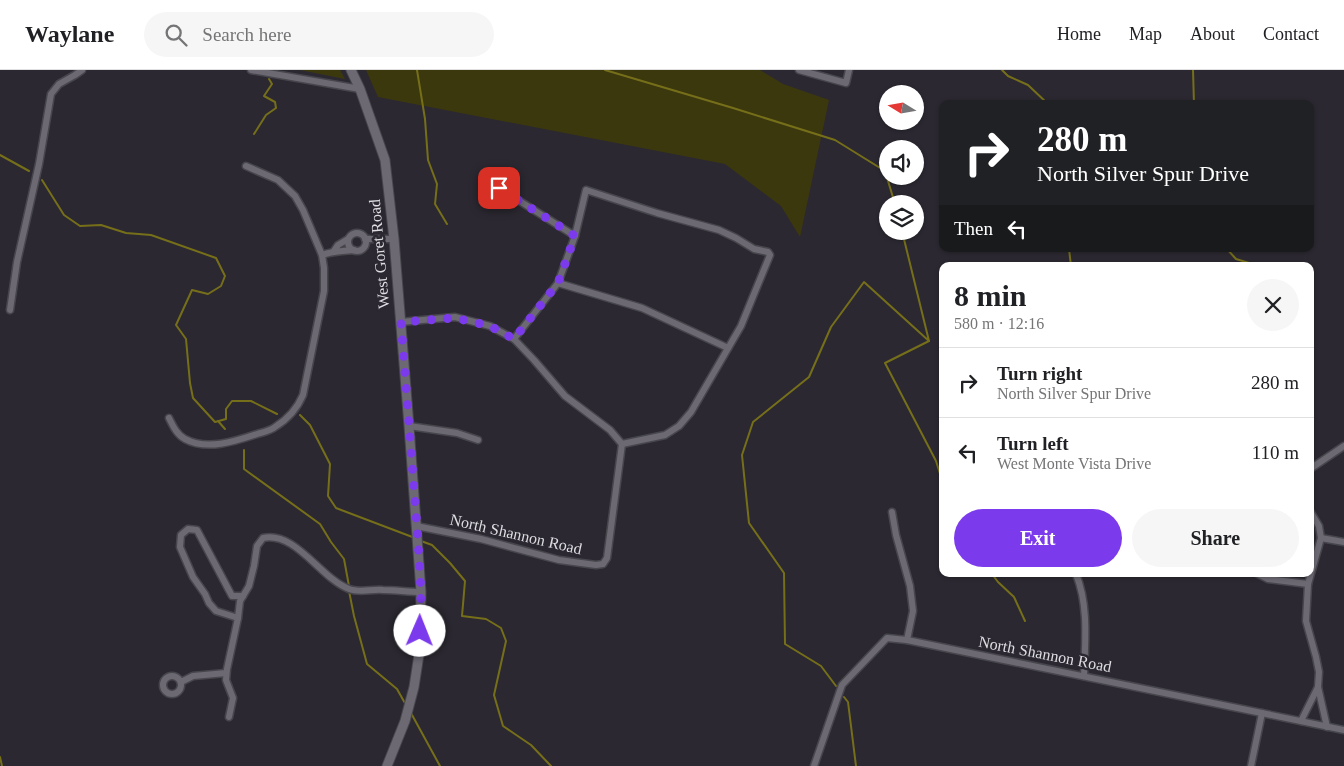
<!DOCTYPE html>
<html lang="en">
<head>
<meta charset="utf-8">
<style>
  :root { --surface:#fff; --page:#f6f6f6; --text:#202124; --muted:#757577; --line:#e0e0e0; --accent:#7c3aed }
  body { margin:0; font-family:"Times New Roman",serif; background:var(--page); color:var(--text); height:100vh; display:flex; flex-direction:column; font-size:19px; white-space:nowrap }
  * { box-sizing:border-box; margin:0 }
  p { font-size:16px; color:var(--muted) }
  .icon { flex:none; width:28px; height:28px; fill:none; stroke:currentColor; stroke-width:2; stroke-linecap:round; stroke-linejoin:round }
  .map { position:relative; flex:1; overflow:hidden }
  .details { position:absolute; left:939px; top:192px; width:375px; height:315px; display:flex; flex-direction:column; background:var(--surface); border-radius:10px; box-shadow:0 1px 4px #0004 }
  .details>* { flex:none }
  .hud { position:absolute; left:939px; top:30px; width:375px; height:152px; border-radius:10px; box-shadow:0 1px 4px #0004; background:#202124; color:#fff; overflow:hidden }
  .needle { width:32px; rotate:281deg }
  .buttons { position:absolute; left:879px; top:15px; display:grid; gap:10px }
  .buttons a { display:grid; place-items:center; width:45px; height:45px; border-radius:50%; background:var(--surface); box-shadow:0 1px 4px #0004; font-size:25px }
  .pin { position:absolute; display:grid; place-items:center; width:42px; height:42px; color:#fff; margin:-21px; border-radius:10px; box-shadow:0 2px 8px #0006 }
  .me { position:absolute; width:55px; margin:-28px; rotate:1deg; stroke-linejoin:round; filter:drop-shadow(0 0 4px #0008) }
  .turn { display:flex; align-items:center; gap:18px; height:105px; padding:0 15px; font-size:22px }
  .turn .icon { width:65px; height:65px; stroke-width:2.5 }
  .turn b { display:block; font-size:35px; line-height:42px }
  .then { display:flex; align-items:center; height:48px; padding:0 15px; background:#0003; gap:10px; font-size:19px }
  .round { display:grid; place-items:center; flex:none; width:52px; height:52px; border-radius:26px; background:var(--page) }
  .head { display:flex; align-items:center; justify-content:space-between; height:85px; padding:0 15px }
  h1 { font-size:30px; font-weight:800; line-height:38px }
  .primary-button { display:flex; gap:10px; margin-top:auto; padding:10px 15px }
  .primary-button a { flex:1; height:58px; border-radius:30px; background:var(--accent); color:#fff; font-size:20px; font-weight:800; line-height:58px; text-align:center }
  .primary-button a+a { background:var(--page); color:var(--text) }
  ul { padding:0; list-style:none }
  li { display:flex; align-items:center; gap:15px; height:70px; padding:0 15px; border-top:1px solid var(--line) }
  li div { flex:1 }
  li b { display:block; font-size:19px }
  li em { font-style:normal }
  header { display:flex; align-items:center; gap:30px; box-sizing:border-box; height:70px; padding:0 25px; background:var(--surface); border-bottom:1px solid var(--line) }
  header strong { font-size:24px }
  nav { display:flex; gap:28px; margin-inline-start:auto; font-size:18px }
  .search { width:350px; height:45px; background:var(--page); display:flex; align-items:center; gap:12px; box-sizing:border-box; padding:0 18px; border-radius:28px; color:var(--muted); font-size:19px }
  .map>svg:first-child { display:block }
</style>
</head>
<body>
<header>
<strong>Waylane</strong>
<div class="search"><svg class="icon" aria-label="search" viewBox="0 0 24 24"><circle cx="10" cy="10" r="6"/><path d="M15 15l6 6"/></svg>Search here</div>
<nav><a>Home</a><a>Map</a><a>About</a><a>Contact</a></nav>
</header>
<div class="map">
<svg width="1344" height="696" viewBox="0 0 1344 696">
  <rect width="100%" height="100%" fill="#2b2831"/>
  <!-- green -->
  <g fill="#3c380e">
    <polygon points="300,0 340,0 345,9"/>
    <polygon points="366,0 760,0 783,14 829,30 800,167 781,136 725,94 378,27"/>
  </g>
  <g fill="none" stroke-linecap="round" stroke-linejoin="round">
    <!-- stream -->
    <g stroke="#766f1a" stroke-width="2">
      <polyline points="417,0 425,49 428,90 437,114 435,134 447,154"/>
      <polyline points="605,0 733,38 835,70 885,101 895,134"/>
      <polyline points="1002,0 1008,6 1028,15 1048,34"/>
      <polyline points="1193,0 1194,34"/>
      <polyline points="254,64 266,45 276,38 275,32 264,26 272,14 269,9"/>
      <polyline points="0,85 29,101"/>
      <polyline points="42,110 64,145 80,156 101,155 126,163 151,165 216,188 225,206 221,216 208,224 192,220 176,255 186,269 190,313 193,328 215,352 226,349 226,339 232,331 251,331 277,344"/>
      <polyline points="1069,179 1071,196"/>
      <polyline points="1227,179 1236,189 1259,196"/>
      <polyline points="929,271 885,293 936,391 942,410"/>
      <polyline points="300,345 310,355 330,394 328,426 336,438 415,468"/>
      <polyline points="218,351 225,359"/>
      <polyline points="244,380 244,399 320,454 331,472 344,489 349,516"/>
      <polyline points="421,471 432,475 450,493 465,511 462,546 486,549 501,558 506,571 494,625 503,656 531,675 551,696"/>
      <polyline points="992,504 998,512 1014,527 1025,551"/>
      <polyline points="349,521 354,546 367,594 397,619 406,635"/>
      <polyline points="836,616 821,596 785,574 784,503 749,453 742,385 753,352 809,307 831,257 864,212 929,271 902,161"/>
      <polyline points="844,627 848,632 856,696"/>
      <polyline points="411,643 440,696"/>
      <polyline points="0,687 2,696"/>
    </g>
    <!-- street casing -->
    <g stroke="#48464d" stroke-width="9">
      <g id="street">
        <polyline points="251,0 360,19"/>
        <polyline points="799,0 846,13 849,0"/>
        <polyline points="499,118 575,166"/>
        <circle cx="357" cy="172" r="9"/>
        <polyline points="365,169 394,169"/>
        <polyline points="334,181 338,175 348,169"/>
        <path d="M322,185C333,181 343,181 354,180"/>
        <polyline points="558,213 642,238 728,278"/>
        <polyline points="10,240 17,192 39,94 51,24 59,14 75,5 82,0"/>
        <polyline points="401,252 455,247 490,256 514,269 534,290 565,326 610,360 622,374 607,488 603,494 596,495 559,490 481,469 416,456"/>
        <polyline points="514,269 558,213 575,166 586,120 657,143 719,160 736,168 754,179 768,182 770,185 741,256 691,342 679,356 665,365 622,374"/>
        <path d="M169,348C173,356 177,365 185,369C207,381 236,371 257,364C263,362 270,361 275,357C288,349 297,339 303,325L324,221V198L322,185L303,140L295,126L278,110L246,96"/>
        <polyline points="409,356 457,363 478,370"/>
        <polyline points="1310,399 1344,376"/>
        <polyline points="892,442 896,465 910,516 913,541 907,570"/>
        <polyline points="1321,468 1344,472"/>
        <path d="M1076,504C1089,536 1085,572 1084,606"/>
        <polyline points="1258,504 1268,509 1308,514"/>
        <polyline points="238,548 216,541 209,533 205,524 193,507 180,477 181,465 188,459 197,460 232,526 243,526"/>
        <circle cx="172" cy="615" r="9"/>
        <polyline points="181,612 193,606 226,603"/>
        <polyline points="1318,617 1327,657"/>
        <path d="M229,647L233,628L226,610L227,599L238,548L240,531L249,516L254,496L257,476L263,468C296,461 320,508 349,519C359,523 372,519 383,520C396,520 408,522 421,522"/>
        <polyline points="1301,651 1318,617 1319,602 1316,587 1306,551 1308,514 1321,468 1319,456 1310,441"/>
        <polyline points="814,696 842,615 887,568 907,570 1344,660"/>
        <polyline points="1251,696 1262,643"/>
      </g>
    </g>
    <!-- secondary casing -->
    <g stroke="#48464d" stroke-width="11">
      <polyline id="secondary" points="351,0 360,19 385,90 394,169 409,356 421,522 420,578 414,617 405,651 387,696"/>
    </g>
    <!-- street -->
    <use href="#street" stroke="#6c6973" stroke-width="6"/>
    <!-- secondary -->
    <use href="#secondary" stroke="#6c6973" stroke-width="9"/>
  </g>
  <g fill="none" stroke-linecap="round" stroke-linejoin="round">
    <!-- route -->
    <polyline stroke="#7c3aed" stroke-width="9" stroke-dasharray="0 16.2" points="420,561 421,522 418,470 401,252 455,248 490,256 514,269 558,213 575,166 499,118"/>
  </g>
  <g text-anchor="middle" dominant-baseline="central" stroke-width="5" stroke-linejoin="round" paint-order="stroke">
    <!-- street labels -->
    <g font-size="16" fill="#dedde2" stroke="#2b2831">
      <text transform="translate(379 184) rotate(-95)">West Goret Road</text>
      <text transform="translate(516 464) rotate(13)">North Shannon Road</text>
      <text transform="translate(1045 584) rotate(11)">North Shannon Road</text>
    </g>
  </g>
</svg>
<div class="buttons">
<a><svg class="needle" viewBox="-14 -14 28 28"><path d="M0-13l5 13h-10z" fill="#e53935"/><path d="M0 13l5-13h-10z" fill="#757577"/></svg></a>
<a><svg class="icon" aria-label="sound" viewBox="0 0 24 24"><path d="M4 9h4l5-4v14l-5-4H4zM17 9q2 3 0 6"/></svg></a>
<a><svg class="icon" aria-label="layers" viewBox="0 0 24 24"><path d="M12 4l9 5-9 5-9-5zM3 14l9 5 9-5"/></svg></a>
</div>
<div class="pin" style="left:499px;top:118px;background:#d93025"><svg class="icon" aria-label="arrive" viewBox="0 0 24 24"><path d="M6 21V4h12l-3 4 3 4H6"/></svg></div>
<svg class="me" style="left:420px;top:561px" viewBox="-20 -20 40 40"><circle r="19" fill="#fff"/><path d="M0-13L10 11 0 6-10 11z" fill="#7c3aed"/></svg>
<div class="hud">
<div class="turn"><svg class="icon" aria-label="right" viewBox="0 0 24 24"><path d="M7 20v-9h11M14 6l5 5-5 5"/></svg><div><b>280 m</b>North Silver Spur Drive</div></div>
<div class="then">Then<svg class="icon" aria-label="left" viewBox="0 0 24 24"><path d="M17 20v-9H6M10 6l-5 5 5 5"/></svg></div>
</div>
<section class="details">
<div class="head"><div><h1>8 min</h1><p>580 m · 12:16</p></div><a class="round"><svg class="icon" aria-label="close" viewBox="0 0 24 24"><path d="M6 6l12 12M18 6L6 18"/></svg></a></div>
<ul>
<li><svg class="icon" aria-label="right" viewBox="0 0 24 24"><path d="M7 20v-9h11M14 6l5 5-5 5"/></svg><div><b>Turn right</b><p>North Silver Spur Drive</p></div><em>280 m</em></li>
<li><svg class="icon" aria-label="left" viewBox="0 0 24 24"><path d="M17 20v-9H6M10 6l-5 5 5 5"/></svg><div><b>Turn left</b><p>West Monte Vista Drive</p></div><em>110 m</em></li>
</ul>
<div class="primary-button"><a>Exit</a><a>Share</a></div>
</section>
</div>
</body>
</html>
